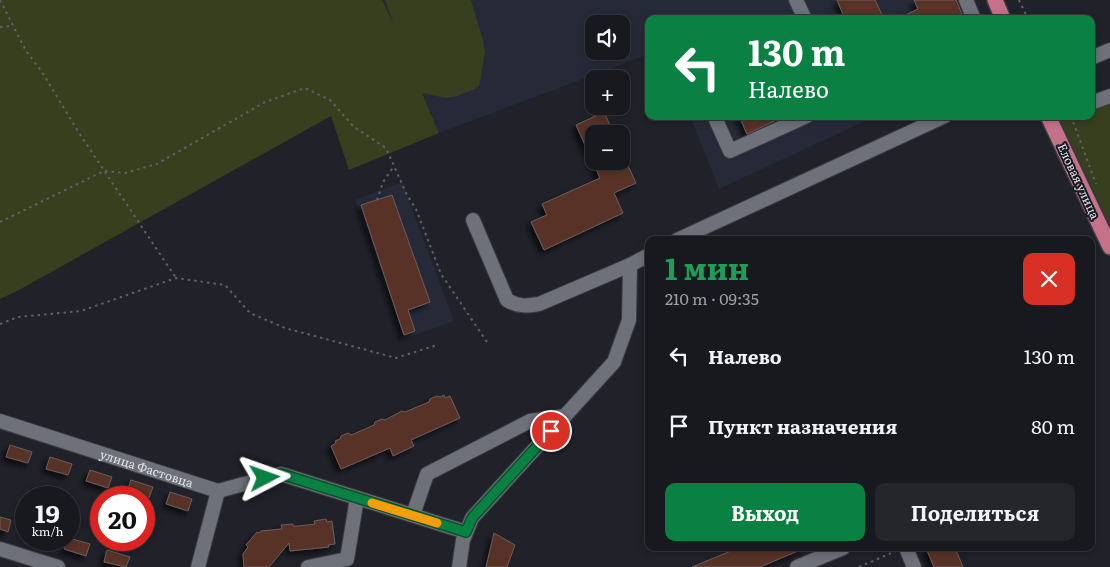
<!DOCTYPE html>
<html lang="ru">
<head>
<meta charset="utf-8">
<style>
  :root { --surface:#18191f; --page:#25262c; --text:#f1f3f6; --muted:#9fa0a4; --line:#36383d; --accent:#0b8043 }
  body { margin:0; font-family:Literata,serif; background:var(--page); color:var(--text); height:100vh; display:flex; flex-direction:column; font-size:19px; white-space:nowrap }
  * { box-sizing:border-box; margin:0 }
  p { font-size:16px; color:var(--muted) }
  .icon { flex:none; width:28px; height:28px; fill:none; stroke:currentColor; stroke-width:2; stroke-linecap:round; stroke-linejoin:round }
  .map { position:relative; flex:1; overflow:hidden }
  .details { position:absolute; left:645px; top:236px; width:450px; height:315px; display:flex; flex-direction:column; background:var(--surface); border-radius:10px; box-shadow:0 2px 8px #0003,0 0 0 1px var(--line) }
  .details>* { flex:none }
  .hud { position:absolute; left:645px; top:15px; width:450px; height:105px; border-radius:10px; box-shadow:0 2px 8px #0003,0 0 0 1px var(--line); background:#0b8043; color:#fff; overflow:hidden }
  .buttons { position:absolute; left:585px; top:15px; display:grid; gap:10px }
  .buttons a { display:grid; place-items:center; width:45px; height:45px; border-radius:10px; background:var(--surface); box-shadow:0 2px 8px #0003,0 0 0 1px var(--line); font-size:25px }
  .speed { position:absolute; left:15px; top:486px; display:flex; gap:10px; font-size:25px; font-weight:700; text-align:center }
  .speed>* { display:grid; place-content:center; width:65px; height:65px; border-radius:50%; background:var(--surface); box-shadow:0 2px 8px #0003,0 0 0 1px var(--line); line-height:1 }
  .speed small { font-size:12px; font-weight:400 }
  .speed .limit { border:8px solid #d22; background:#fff; color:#111 }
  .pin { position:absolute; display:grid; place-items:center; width:42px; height:42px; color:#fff; margin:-21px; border:2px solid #fff; border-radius:50%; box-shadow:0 1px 5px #0007 }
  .me { position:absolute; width:55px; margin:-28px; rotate:86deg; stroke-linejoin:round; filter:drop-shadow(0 0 4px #0008) }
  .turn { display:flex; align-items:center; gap:18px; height:105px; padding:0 20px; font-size:22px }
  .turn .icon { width:65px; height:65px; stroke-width:2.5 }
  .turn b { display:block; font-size:35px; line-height:42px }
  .round { display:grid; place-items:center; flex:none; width:52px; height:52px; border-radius:10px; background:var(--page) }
  .head { display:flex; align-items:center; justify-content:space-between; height:85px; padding:0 20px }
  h1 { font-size:30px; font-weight:700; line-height:38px; color:#1e9e55 }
  .cta { display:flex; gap:10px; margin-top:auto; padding:10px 20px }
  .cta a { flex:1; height:58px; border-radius:10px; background:var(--accent); color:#fff; font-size:20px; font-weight:700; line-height:58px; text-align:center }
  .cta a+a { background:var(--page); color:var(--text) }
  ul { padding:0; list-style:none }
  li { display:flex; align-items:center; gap:15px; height:70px; padding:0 20px }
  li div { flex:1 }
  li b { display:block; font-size:19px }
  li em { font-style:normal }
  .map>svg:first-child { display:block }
</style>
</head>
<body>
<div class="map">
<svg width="1110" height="567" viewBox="0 0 1110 567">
  <defs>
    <filter id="shadow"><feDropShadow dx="-4" dy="4" stdDeviation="2.5" flood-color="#0009"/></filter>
  </defs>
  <rect width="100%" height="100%" fill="#202129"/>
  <!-- built -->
  <g fill="#262937" fill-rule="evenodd">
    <path d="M382,0H956L965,19H649V54L439,133ZM594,24H621V51H594Z"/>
    <polygon points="690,116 876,116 719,189"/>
    <polygon points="402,182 454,321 404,339 355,200"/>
  </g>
  <!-- green -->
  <g fill="#383f1f">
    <polygon points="0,0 382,0 394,25 385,0 471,0 483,40 485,52 479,87 457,96 446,98 422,93 439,133 349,170 331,116 19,290 0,299"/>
    <polygon points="1110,101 1110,226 1060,121 1072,116 1091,116 1091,109"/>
  </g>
  <!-- building -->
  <g fill="#593027" stroke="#6a5f5d" filter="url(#shadow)">
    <polygon points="837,0 875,0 884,19 845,19"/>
    <polygon points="914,0 956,0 964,19 897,19 918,9"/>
    <polygon points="604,112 614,134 594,134 594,161 626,161 636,183 614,193 623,213 544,250 531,222 547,215 542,204 600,178 576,125"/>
    <polygon points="739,116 785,116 747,134"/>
    <polygon points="392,195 430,302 408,310 415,331 404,335 361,205"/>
    <polygon points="444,395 445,398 450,396 460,418 411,440 414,446 393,456 390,448 341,469 331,446 336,443 335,441 340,439 341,436 348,433 351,435 356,433 374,425 375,422 382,419 385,420 402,411 405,412 429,402 430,399 437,396 440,397"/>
    <polygon points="10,445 32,452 28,463 6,457"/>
    <polygon points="50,457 72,464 68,475 46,469"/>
    <polygon points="90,470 112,477 108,488 86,481"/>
    <polygon points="131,480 153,487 149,498 127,492"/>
    <polygon points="170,492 192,499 188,511 166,504"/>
    <polygon points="0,517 11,520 8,532 0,529"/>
    <polygon points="326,519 327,522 332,521 335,544 328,545 329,547 290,551 289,543 269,567 244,567 243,554 248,547 246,545 257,532 259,533 261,531 282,529 281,525 293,524 293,526 299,526 315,524 314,521"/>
    <polygon points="494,533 515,545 507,567 486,567"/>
    <polygon points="69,538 90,544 86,556 64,549"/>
    <polygon points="738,548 805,548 760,567 692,567"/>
    <polygon points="926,548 955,548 963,567 934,567"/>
    <polygon points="107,550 130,557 126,567 104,562"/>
  </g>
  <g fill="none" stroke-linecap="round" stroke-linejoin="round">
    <!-- minor casing -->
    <g stroke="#3a3b41" stroke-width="16">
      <g id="minor">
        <polyline points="796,0 805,19"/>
        <polyline points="966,0 974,19"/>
        <polyline points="1091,58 1110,50"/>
        <polyline points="1091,103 1110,96"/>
        <polyline points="716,120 730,151 807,116"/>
        <path d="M473,220L507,300C518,307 527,306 539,304L630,265L649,255"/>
        <polyline points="677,240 945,116"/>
        <path id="s1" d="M0,421L218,491L198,567"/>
        <polyline points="218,491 281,474 466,532"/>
        <polyline points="413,515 427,474 530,421 565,416"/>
        <polyline points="906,548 914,567"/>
        <polyline points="0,549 58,567"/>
        <polyline points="308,567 347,559 357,498"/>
        <polyline points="459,567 463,540 472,518 614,362 629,320 630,265"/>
        <polyline points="797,567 843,548"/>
      </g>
    </g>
    <!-- major casing -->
    <g stroke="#3a3b41" stroke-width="18">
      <g id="major">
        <polyline points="995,0 1003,19"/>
        <polyline points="1048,116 1110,247"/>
      </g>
    </g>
    <!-- path -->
    <g stroke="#606168" stroke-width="2" stroke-dasharray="2.5 4" stroke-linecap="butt">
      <polyline points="0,0 26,51 42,72 79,133 176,278"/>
      <polyline points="1019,0 1028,19"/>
      <polyline points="0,27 13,26"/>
      <polyline points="1071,116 1096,184"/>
      <polyline points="377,200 383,182 394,166"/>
      <polyline points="0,222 104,171 125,173 157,164 265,102 305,88 330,100 354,127 386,148 407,195 416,209 441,274 489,345"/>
      <polyline points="0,324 18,317 81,311 176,278 225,285 250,313 285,328 396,358 437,345"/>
      <polyline points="859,567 896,551"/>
    </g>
    <!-- minor -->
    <use href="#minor" stroke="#6e707a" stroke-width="14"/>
    <!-- major -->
    <use href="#major" stroke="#c47189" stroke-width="15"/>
  </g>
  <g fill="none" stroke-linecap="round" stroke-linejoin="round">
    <!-- route casing -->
    <g stroke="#07532c" stroke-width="12">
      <polyline id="route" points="265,478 281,474 466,532 472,518 551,431"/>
    </g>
    <!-- route -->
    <use href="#route" stroke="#0b8043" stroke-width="9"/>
    <!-- slow -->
    <polyline stroke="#f59e0b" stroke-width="9" points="372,503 437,523"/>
  </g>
  <g text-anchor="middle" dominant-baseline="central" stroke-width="4" stroke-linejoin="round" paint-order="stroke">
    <!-- street labels -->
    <g font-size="12" fill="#e2e3e8" stroke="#171820">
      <text transform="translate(1079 181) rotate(65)">Еловая улица</text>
      <text stroke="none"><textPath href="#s1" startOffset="154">улица Фастовца</textPath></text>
    </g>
  </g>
</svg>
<div class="buttons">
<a><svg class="icon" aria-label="sound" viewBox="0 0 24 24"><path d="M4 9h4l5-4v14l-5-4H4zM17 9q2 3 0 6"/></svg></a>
<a>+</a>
<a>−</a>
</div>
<div class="speed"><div>19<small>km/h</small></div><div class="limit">20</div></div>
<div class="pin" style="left:551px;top:431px;background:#d93025"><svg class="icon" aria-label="arrive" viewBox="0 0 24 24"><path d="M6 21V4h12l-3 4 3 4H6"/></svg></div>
<svg class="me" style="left:265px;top:478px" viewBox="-20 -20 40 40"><path d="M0-17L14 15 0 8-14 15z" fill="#0b8043" stroke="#fff" stroke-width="4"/></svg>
<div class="hud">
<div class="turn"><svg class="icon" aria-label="left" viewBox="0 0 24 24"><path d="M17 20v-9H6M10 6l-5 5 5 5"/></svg><div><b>130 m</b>Налево</div></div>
</div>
<section class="details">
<div class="head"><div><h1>1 мин</h1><p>210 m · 09:35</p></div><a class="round" style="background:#d93025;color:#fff"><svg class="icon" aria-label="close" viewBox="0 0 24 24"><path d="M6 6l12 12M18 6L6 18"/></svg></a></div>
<ul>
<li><svg class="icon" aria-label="left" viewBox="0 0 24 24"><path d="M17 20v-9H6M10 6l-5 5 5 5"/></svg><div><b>Налево</b></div><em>130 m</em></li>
<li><svg class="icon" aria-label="arrive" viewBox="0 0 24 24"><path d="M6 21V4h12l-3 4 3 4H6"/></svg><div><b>Пункт назначения</b></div><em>80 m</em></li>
</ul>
<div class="cta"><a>Выход</a><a>Поделиться</a></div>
</section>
</div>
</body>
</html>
